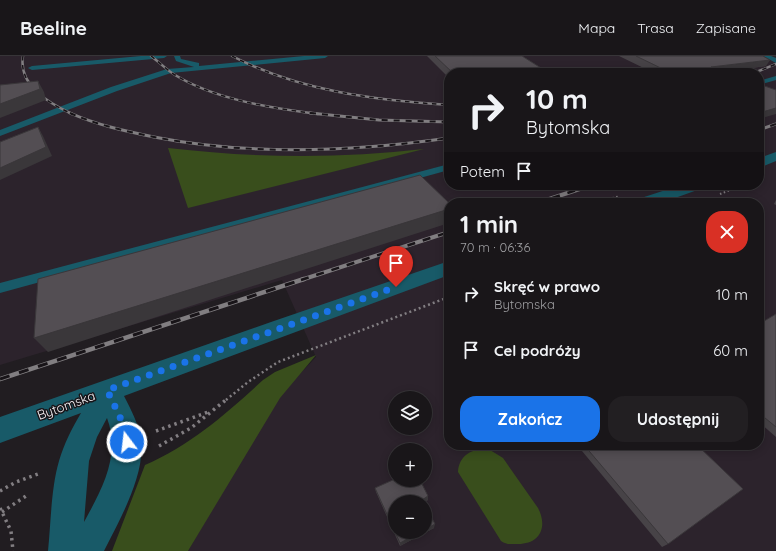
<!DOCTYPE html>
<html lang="pl">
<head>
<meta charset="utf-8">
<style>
  :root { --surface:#191619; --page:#221f22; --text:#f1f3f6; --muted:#9f9fa2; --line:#373538; --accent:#1a73e8 }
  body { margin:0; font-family:Quicksand,sans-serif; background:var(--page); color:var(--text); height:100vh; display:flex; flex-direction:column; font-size:15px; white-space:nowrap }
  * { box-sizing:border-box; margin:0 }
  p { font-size:13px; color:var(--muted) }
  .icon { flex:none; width:22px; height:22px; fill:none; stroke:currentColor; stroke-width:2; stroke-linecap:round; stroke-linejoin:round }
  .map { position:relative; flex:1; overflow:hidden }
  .panel { position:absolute; left:444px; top:142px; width:320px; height:252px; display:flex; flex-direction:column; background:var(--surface); border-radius:16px; box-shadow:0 2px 10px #0003,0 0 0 1px var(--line) }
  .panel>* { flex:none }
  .top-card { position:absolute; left:444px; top:12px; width:320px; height:122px; border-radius:16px; box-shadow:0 2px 10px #0003,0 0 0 1px var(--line); background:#191619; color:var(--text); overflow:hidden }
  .buttons { position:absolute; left:388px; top:335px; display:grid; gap:8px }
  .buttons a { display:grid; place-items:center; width:44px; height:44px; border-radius:50%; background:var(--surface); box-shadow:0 2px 10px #0003,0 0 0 1px var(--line); font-size:20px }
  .pin { position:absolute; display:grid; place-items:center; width:34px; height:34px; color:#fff; margin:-41px -17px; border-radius:50% 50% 50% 0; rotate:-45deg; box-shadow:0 0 4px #0007 }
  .pin .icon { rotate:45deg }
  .me { position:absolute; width:44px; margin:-22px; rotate:345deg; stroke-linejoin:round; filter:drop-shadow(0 0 3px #0008) }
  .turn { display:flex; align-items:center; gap:14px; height:84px; padding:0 16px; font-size:18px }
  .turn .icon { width:52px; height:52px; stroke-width:2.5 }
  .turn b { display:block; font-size:28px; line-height:34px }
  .then { display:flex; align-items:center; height:38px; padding:0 16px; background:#0003; gap:8px; font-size:15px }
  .round { display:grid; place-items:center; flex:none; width:42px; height:42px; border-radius:16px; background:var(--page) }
  .overview { display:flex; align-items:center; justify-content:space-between; height:68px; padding:0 16px }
  h1 { font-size:24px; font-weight:700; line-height:30px }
  .primary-button { display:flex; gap:8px; margin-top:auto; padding:8px 16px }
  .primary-button a { flex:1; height:46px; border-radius:16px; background:var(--accent); color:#fff; font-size:16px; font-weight:700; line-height:46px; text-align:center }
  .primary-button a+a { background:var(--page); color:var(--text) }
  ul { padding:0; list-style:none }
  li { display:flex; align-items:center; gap:12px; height:56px; padding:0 16px }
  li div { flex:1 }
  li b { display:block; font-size:15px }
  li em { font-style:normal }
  header { display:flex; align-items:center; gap:24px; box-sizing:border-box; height:56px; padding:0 20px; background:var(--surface); border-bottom:1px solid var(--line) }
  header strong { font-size:19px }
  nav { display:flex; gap:22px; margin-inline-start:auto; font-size:14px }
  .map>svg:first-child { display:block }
</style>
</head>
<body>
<header>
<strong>Beeline</strong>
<nav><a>Mapa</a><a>Trasa</a><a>Zapisane</a></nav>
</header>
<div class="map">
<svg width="776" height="495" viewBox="0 0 776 495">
  <rect width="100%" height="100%" fill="#211d21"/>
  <!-- built -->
  <path fill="#2c232c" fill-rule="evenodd" d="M0,0H776V495H188L275,344L316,301L282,224L0,309ZM449,17H759V129H449ZM449,147H759V389H449ZM395,342H425V372H395ZM395,394H425V424H395ZM395,446H425V476H395Z"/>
  <!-- green -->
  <g fill="#394e1c">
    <path d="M168,92C255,102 338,103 424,93L188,152Z"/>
    <path d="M316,299L280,342L188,495H112L145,409C191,389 227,357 263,324L275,316Z"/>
    <path d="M483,393L490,394L503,402L538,452C548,471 540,488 518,488C510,488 507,489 501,485L458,416C459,401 469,394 483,393Z"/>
  </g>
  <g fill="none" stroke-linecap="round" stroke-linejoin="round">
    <!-- path-far3 -->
    <polyline stroke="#827e82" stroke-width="1.5" stroke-dasharray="1 1.5" stroke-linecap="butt" points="739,131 744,129"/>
    <!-- path-far2 -->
    <g stroke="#827e82" stroke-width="2" stroke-dasharray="1.5 2.5" stroke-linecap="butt">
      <polyline points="720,138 741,130"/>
      <polyline points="593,147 620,140"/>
    </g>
    <!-- path-far1 -->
    <polyline stroke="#827e82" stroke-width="2.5" stroke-dasharray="2 3" stroke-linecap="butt" points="226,344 248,326 278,306 449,241"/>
    <!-- path -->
    <g stroke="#827e82" stroke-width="3.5" stroke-dasharray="2.5 4" stroke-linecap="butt">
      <polyline points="156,375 211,355"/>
      <polyline points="159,390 191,372 227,343"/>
      <polyline points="0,435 16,426 38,418"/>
      <polyline points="0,452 11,475 13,495"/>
      <polyline points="2,456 29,438"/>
    </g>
    <!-- lane -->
    <g fill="#185a68" fill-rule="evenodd">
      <polygon points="141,0 167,0 164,2 32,14 28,12 32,10"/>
      <polygon points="174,0 180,0 181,3 199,7 199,10 304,0 328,0 325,2 171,17 117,35 0,80 0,74 111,31 167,13 194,11 176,5"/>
      <polygon points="763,0 771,0 776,2 776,7"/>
      <polygon points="776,20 776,24 759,29 759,25"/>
      <polygon points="449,108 449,114 0,237 0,227"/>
    </g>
    <!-- street -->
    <g fill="#185a68" fill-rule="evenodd">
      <polygon points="776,96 776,105 759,112 759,102"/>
      <polygon points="681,129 705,129 703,132 661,147 635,147 638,143"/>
      <path d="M449,205V219L124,340C131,354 140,370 141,386C145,420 119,465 104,495H48C51,466 51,432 59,405C64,388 72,372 81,357L0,387V361L271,266ZM107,362C121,400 102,433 84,466L89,405L97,381Z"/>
    </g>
    <!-- rail-far3 casing -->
    <g stroke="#817e81" stroke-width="2.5">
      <g id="rail-far3">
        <path d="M23,0C18,30 49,47 72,58"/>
        <path d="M151,0C159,6 167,14 175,19C216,44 272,52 318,58"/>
        <path d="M232,0C299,35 374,44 449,49"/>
        <polyline points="754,17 776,8"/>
      </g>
    </g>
    <!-- rail-far2 casing -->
    <g stroke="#817e81" stroke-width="3">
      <g id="rail-far2">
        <path d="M70,57C97,69 125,75 154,81C251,100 351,96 449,82"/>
        <polyline points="310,57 379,64 449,66"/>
        <polyline points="759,74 776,68"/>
        <polyline points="586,131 592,129"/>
      </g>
    </g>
    <!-- rail-far1 casing -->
    <g stroke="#817e81" stroke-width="4">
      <g id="rail-far1">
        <polyline points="537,147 589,130"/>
        <polyline points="301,224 449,176"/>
      </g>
    </g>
    <!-- rail casing -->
    <g stroke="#817e81" stroke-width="4.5">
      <polyline id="rail" points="0,323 304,223"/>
    </g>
    <!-- rail-far3 -->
    <use href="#rail-far3" stroke="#181418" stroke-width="1.5" stroke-dasharray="4.5" stroke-linecap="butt"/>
    <!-- rail-far2 -->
    <use href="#rail-far2" stroke="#181418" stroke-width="2" stroke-dasharray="6" stroke-linecap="butt"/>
    <!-- rail-far1 -->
    <use href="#rail-far1" stroke="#181418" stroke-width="2.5" stroke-dasharray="8" stroke-linecap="butt"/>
    <!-- rail -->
    <use href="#rail" stroke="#181418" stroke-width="3" stroke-dasharray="10" stroke-linecap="butt"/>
  </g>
  <!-- wall -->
  <g fill="#474347">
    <polygon points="427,0 522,0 541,12 540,17 449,17 449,22"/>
    <polygon points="619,0 763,0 766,10 724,16 728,17 654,17"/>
    <polygon points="776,144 776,149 774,148"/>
    <polygon points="776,258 776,381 759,366 759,268"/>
    <polygon points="577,389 697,389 668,488 662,491"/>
    <polygon points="375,432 428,444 424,446 395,446 434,472 400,490 376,436"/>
  </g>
  <!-- shaded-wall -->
  <g fill="#3a373a">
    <polygon points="770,4 766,10 715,17 711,11"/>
    <polygon points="541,12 540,17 501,17"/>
    <polygon points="38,25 44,36 46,44 0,62 0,48"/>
    <polygon points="776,52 776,58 759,63 759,57"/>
    <polygon points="38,71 43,80 52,100 0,124 0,112"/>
    <polygon points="449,153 449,167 48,296 34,282"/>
    <polygon points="428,440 428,444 424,446 422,446 422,444"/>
    <polygon points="435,468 434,472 400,490 400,487 421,476 425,476 425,474"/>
  </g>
  <!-- building -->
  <g fill="#534e53" stroke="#3a373a">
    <polygon points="435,0 522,0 541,12 501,17 453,17"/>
    <polygon points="636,0 763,0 770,4 711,11 728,17 671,17"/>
    <polygon points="38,25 40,33 0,48 0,29"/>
    <polygon points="759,28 776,34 776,52 759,57"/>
    <polygon points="38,71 46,91 0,112 0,86"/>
    <polygon points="420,119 449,147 449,153 34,282 38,223"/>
    <polygon points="776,258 776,371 759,357 759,268"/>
    <polygon points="584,389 697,389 743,433 668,488"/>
    <polygon points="395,423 395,424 420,424 428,440 422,444 423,446 395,446 395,476 375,432"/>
    <polygon points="425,449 435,468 425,474"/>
    <polygon points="395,476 421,476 400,487"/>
  </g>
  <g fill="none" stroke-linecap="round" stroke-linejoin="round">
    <!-- route -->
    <polyline stroke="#1a73e8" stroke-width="7" stroke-dasharray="0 12.6" points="127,386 120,361 107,334 396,231"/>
  </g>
  <g text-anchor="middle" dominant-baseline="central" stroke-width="3" stroke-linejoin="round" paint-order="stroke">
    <!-- street labels -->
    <g font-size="13" fill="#f6f3f6" stroke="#181418">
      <text transform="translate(66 349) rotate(-20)">Bytomska</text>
    </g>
  </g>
</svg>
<div class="buttons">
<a><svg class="icon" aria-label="layers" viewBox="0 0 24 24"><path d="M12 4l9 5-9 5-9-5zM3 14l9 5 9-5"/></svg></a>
<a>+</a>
<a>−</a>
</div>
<div class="pin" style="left:396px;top:231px;background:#d93025"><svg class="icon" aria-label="arrive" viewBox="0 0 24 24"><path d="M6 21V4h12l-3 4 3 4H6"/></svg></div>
<svg class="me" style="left:127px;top:386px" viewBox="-20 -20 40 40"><circle r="17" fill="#1a73e8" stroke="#fff" stroke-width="3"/><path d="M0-11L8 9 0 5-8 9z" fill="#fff"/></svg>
<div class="top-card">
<div class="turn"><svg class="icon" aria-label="right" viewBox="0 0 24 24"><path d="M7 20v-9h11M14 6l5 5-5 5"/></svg><div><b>10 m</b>Bytomska</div></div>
<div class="then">Potem<svg class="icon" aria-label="arrive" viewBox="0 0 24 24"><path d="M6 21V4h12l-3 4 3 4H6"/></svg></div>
</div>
<section class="panel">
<div class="overview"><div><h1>1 min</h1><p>70 m · 06:36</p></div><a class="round" style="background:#d93025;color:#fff"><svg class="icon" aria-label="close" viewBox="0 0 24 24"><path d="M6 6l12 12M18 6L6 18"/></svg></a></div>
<ul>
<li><svg class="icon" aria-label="right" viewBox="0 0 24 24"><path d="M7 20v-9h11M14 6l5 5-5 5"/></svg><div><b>Skręć w prawo</b><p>Bytomska</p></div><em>10 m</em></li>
<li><svg class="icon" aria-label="arrive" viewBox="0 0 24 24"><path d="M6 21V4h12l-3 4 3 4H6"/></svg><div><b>Cel podróży</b></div><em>60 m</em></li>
</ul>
<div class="primary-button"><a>Zakończ</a><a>Udostępnij</a></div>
</section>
</div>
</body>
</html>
